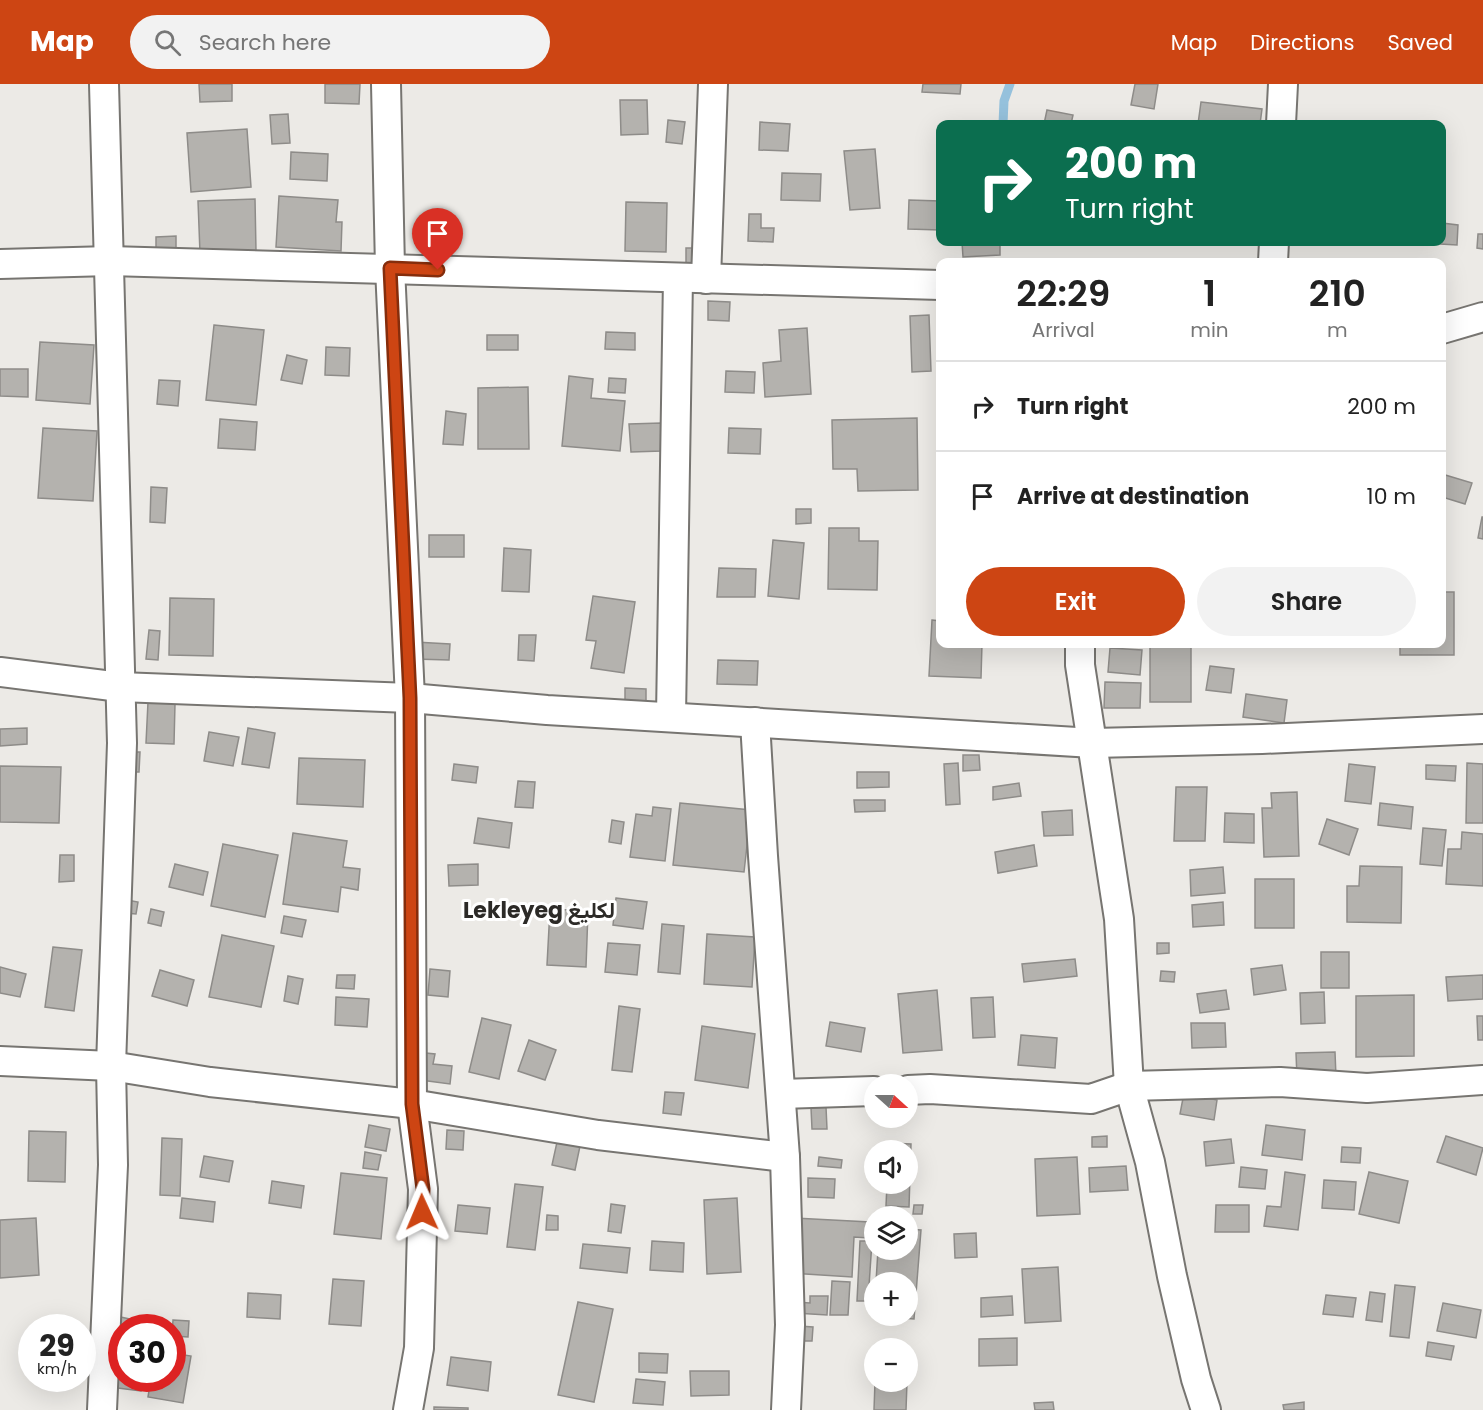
<!DOCTYPE html>
<html lang="en">
<head>
<meta charset="utf-8">
<style>
  :root { --surface:#fff; --page:#f2f2f2; --text:#222; --muted:#767676; --line:#e0e0e0; --accent:#cd4513 }
  body { margin:0; font-family:Poppins,Vazirmatn,sans-serif; background:var(--page); color:var(--text); height:100vh; display:flex; flex-direction:column; font-size:22px; white-space:nowrap }
  * { box-sizing:border-box; margin:0 }
  p { font-size:20px; color:var(--muted) }
  .icon { flex:none; width:33px; height:33px; fill:none; stroke:currentColor; stroke-width:2; stroke-linecap:round; stroke-linejoin:round }
  .map { position:relative; flex:1; overflow:hidden }
  .side { position:absolute; left:936px; top:174px; width:510px; height:390px; display:flex; flex-direction:column; background:var(--surface); border-radius:12px; box-shadow:0 6px 24px #0002 }
  .side>* { flex:none }
  .top-card { position:absolute; left:936px; top:36px; width:510px; height:126px; border-radius:12px; box-shadow:0 6px 24px #0002; background:#0b6e4f; color:#fff; overflow:hidden }
  .needle { width:39px; rotate:111deg }
  .controls { position:absolute; left:864px; top:990px; display:grid; gap:12px }
  .controls a { display:grid; place-items:center; width:54px; height:54px; border-radius:50%; background:var(--surface); box-shadow:0 6px 24px #0002; font-size:30px }
  .speed { position:absolute; left:18px; top:1230px; display:flex; gap:12px; font-size:30px; font-weight:700; text-align:center }
  .speed>* { display:grid; place-content:center; width:78px; height:78px; border-radius:50%; background:var(--surface); box-shadow:0 6px 24px #0002; line-height:1 }
  .speed small { font-size:15px; font-weight:400 }
  .speed .limit { border:9px solid #d22; background:#fff; color:#111 }
  .pin { position:absolute; display:grid; place-items:center; width:51px; height:51px; color:#fff; margin:-62px -26px; border-radius:50% 50% 50% 0; rotate:-45deg; box-shadow:0 0 6px #0007 }
  .pin .icon { rotate:45deg }
  .me { position:absolute; width:66px; margin:-33px; rotate:359deg; stroke-linejoin:round; filter:drop-shadow(0 0 4px #0008) }
  .turn { display:flex; align-items:center; gap:21px; height:126px; padding:0 30px; font-size:27px }
  .turn .icon { width:78px; height:78px; stroke-width:2.5 }
  .turn b { display:block; font-size:42px; line-height:51px }
  .eta { display:flex; justify-content:space-evenly; align-items:center; height:102px; text-align:center }
  .eta b { font-size:36px; font-weight:600; line-height:42px }
  .primary-button { display:flex; gap:12px; margin-top:auto; padding:12px 30px }
  .primary-button a { flex:1; height:69px; border-radius:36px; background:var(--accent); color:#fff; font-size:24px; font-weight:600; line-height:69px; text-align:center }
  .primary-button a+a { background:var(--page); color:var(--text) }
  ul { padding:0; list-style:none }
  li { display:flex; align-items:center; gap:18px; height:90px; padding:0 30px; border-top:2px solid var(--line) }
  li div { flex:1 }
  li b { display:block; font-size:22px }
  li em { font-style:normal }
  header { display:flex; align-items:center; gap:36px; box-sizing:border-box; height:84px; padding:0 30px; background:var(--accent); color:#fff }
  header strong { font-size:28px }
  nav { display:flex; gap:33px; margin-inline-start:auto; font-size:21px }
  .search { width:420px; height:54px; background:var(--page); display:flex; align-items:center; gap:15px; box-sizing:border-box; padding:0 21px; border-radius:33px; color:var(--muted); font-size:22px }
  .map>svg:first-child { display:block }
</style>
</head>
<body>
<header>
<strong>Map</strong>
<div class="search"><svg class="icon" aria-label="search" viewBox="0 0 24 24"><circle cx="10" cy="10" r="6"/><path d="M15 15l6 6"/></svg>Search here</div>
<nav><a>Map</a><a>Directions</a><a>Saved</a></nav>
</header>
<div class="map">
<svg width="1483" height="1326" viewBox="0 0 1483 1326">
  <rect width="100%" height="100%" fill="#eceae6"/>
  <g fill="none" stroke-linecap="round" stroke-linejoin="round">
    <!-- stream -->
    <polyline stroke="#95c1dc" stroke-width="9" points="1003,40 1004,17 1010,0"/>
  </g>
  <!-- building -->
  <g fill="#b4b2ae" stroke="#8e8c89" stroke-width="1.5">
    <polygon points="199,0 232,0 232,17 200,18"/>
    <polygon points="325,0 360,0 359,20 325,19"/>
    <polygon points="923,0 961,0 960,10 922,8"/>
    <polygon points="1135,0 1158,0 1154,25 1131,21"/>
    <polygon points="620,16 647,16 648,50 621,51"/>
    <polygon points="1201,18 1262,25 1260,40 1198,40"/>
    <polygon points="1047,26 1073,31 1071,40 1044,40"/>
    <polygon points="288,30 290,59 272,60 270,31"/>
    <polygon points="668,36 685,38 682,60 666,58"/>
    <polygon points="760,38 790,40 788,67 759,66"/>
    <polygon points="247,45 251,103 191,108 187,49"/>
    <polygon points="875,65 880,124 850,126 844,67"/>
    <polygon points="291,68 328,70 327,97 290,95"/>
    <polygon points="782,89 821,90 820,117 781,116"/>
    <polygon points="279,112 338,116 336,138 342,138 341,167 276,163"/>
    <polygon points="255,115 256,167 200,169 198,117"/>
    <polygon points="909,116 940,117 940,146 908,145"/>
    <polygon points="626,118 667,119 666,168 625,167"/>
    <polygon points="749,130 761,130 761,144 774,144 773,158 748,157"/>
    <polygon points="1442,139 1458,141 1457,161 1422,159 1422,158 1442,158"/>
    <polygon points="1478,150 1483,150 1483,165 1477,164"/>
    <polygon points="176,152 176,170 156,171 156,153"/>
    <polygon points="962,158 1000,158 1000,171 963,173"/>
    <polygon points="686,164 702,164 701,184 686,184"/>
    <polygon points="708,217 730,218 729,237 708,236"/>
    <polygon points="929,231 931,287 912,288 910,232"/>
    <polygon points="214,241 264,246 256,321 206,316"/>
    <polygon points="807,244 811,310 765,313 763,279 781,277 779,246"/>
    <polygon points="606,248 635,249 635,266 605,265"/>
    <polygon points="938,249 940,249 940,302 939,302"/>
    <rect x="487" y="251" width="31" height="15"/>
    <polygon points="40,258 94,261 90,320 36,316"/>
    <polygon points="326,263 350,264 349,292 325,291"/>
    <polygon points="287,271 307,276 302,300 281,296"/>
    <polygon points="0,285 28,285 28,313 0,312"/>
    <polygon points="726,287 755,288 754,309 725,308"/>
    <polygon points="569,292 593,295 591,314 625,317 620,367 562,362"/>
    <polygon points="609,294 626,295 625,309 608,308"/>
    <polygon points="159,296 180,297 178,322 157,320"/>
    <polygon points="528,303 529,365 478,365 478,304"/>
    <polygon points="446,327 466,330 463,361 443,360"/>
    <polygon points="917,334 918,406 858,407 857,385 833,385 832,336"/>
    <polygon points="220,335 257,338 255,366 218,364"/>
    <polygon points="661,339 662,367 631,368 629,340"/>
    <polygon points="43,344 97,347 93,417 38,414"/>
    <polygon points="729,344 761,345 760,370 728,369"/>
    <polygon points="940,360 940,409 938,409"/>
    <polygon points="1442,390 1472,399 1465,420 1442,413"/>
    <polygon points="151,403 167,404 165,439 150,438"/>
    <polygon points="796,425 811,425 811,439 796,440"/>
    <polygon points="1482,433 1483,433 1483,455 1478,454"/>
    <polygon points="829,444 859,444 859,457 878,457 877,506 828,505"/>
    <rect x="429" y="451" width="35" height="22"/>
    <polygon points="773,456 804,459 799,515 768,512"/>
    <polygon points="504,464 531,466 529,508 502,507"/>
    <polygon points="719,484 756,485 755,513 717,513"/>
    <polygon points="1442,508 1454,508 1454,571 1400,571 1400,560 1442,560"/>
    <polygon points="593,512 635,518 624,589 591,584 596,557 586,556"/>
    <polygon points="170,514 214,515 213,572 169,571"/>
    <polygon points="932,536 940,537 940,560 982,560 981,594 929,592"/>
    <polygon points="149,546 160,547 158,576 146,575"/>
    <polygon points="519,551 536,551 534,577 518,576"/>
    <polygon points="415,558 450,560 449,576 414,575"/>
    <rect x="1150" y="560" width="41" height="58"/>
    <polygon points="1110,564 1142,566 1140,591 1108,588"/>
    <polygon points="718,576 758,577 757,601 717,600"/>
    <polygon points="1210,582 1234,585 1231,609 1206,606"/>
    <polygon points="1105,598 1141,599 1140,624 1104,624"/>
    <polygon points="625,604 646,605 646,620 625,620"/>
    <polygon points="1246,610 1287,616 1284,639 1243,633"/>
    <polygon points="148,618 175,620 174,660 146,659"/>
    <polygon points="27,644 27,660 0,662 0,645"/>
    <polygon points="248,644 275,649 269,684 242,680"/>
    <polygon points="209,648 239,653 233,682 204,677"/>
    <polygon points="124,668 140,668 139,688 123,688"/>
    <polygon points="963,671 979,671 980,686 963,687"/>
    <polygon points="299,674 365,676 363,723 297,720"/>
    <polygon points="958,679 960,720 946,721 944,680"/>
    <polygon points="1467,679 1483,680 1483,739 1466,739"/>
    <polygon points="454,680 478,683 476,699 452,696"/>
    <polygon points="1349,680 1375,683 1371,720 1345,717"/>
    <polygon points="1426,681 1456,682 1455,697 1426,695"/>
    <polygon points="0,682 61,683 59,739 0,738"/>
    <polygon points="857,688 889,688 889,703 857,704"/>
    <polygon points="518,697 535,698 533,724 515,723"/>
    <polygon points="1019,699 1021,712 993,716 993,703"/>
    <polygon points="1176,703 1207,703 1205,757 1174,757"/>
    <polygon points="1297,708 1299,772 1264,773 1262,724 1272,724 1271,709"/>
    <polygon points="854,716 885,716 885,727 855,728"/>
    <polygon points="680,719 751,726 744,788 673,781"/>
    <polygon points="1380,719 1413,723 1411,745 1378,741"/>
    <polygon points="653,723 671,725 665,777 630,773 636,730 652,732"/>
    <polygon points="1072,726 1073,751 1044,752 1042,728"/>
    <polygon points="1225,729 1254,730 1254,759 1224,758"/>
    <polygon points="478,734 512,739 509,764 474,759"/>
    <polygon points="1327,735 1358,745 1349,771 1319,760"/>
    <polygon points="612,736 624,738 621,760 609,758"/>
    <polygon points="1423,744 1446,746 1442,782 1420,780"/>
    <polygon points="1462,748 1483,750 1483,802 1446,800 1448,765 1461,765"/>
    <polygon points="293,749 347,757 343,783 360,785 358,806 341,803 338,828 283,820"/>
    <polygon points="223,760 278,771 265,833 211,822"/>
    <polygon points="1034,761 1037,782 998,789 995,768"/>
    <polygon points="60,771 74,771 74,797 59,798"/>
    <polygon points="175,780 208,788 203,811 169,803"/>
    <polygon points="478,780 478,801 449,802 448,781"/>
    <polygon points="1360,782 1402,783 1401,839 1347,838 1347,802 1359,802"/>
    <polygon points="1223,783 1225,809 1191,812 1190,786"/>
    <rect x="1255" y="795" width="39" height="49"/>
    <polygon points="616,814 647,818 643,845 613,841"/>
    <polygon points="127,816 138,818 136,830 125,829"/>
    <polygon points="1223,818 1224,841 1193,843 1192,821"/>
    <polygon points="151,825 164,828 161,842 148,839"/>
    <polygon points="550,825 588,827 586,883 547,881"/>
    <polygon points="284,832 306,836 302,853 281,849"/>
    <polygon points="662,840 684,842 680,890 658,888"/>
    <polygon points="707,850 755,853 752,903 704,900"/>
    <polygon points="222,851 274,862 261,923 209,913"/>
    <polygon points="608,859 640,861 637,891 605,888"/>
    <polygon points="1157,859 1169,859 1169,869 1157,870"/>
    <polygon points="53,863 82,866 74,927 45,923"/>
    <rect x="1321" y="868" width="28" height="36"/>
    <polygon points="1075,875 1077,892 1024,898 1022,880"/>
    <polygon points="1282,881 1286,906 1254,911 1251,885"/>
    <polygon points="0,883 26,890 20,913 0,909"/>
    <polygon points="430,885 450,887 448,913 428,911"/>
    <polygon points="160,886 194,896 187,922 152,912"/>
    <polygon points="1161,887 1175,888 1174,898 1160,897"/>
    <polygon points="337,891 355,891 354,905 336,904"/>
    <polygon points="1483,891 1483,915 1448,917 1446,893"/>
    <polygon points="288,892 303,895 298,920 284,917"/>
    <polygon points="937,906 942,966 903,969 898,910"/>
    <polygon points="1226,906 1229,925 1200,929 1197,910"/>
    <polygon points="1324,908 1325,939 1301,940 1300,909"/>
    <polygon points="1414,911 1414,972 1356,973 1356,912"/>
    <polygon points="336,913 369,915 367,943 335,941"/>
    <polygon points="993,913 995,953 973,954 971,914"/>
    <polygon points="619,922 640,925 632,988 612,986"/>
    <polygon points="1477,932 1483,932 1483,956 1478,956"/>
    <polygon points="482,934 511,941 499,995 469,988"/>
    <polygon points="830,938 865,944 861,968 826,962"/>
    <polygon points="1191,939 1225,939 1226,963 1192,964"/>
    <polygon points="702,942 755,950 748,1004 695,996"/>
    <polygon points="1021,951 1057,954 1055,984 1018,981"/>
    <polygon points="529,956 556,966 545,996 518,987"/>
    <polygon points="416,968 435,970 433,980 452,982 450,1000 413,995"/>
    <polygon points="1335,968 1336,993 1297,994 1296,969"/>
    <polygon points="665,1008 684,1009 681,1031 663,1029"/>
    <polygon points="1184,1009 1217,1016 1214,1036 1180,1030"/>
    <polygon points="826,1023 827,1045 812,1045 811,1024"/>
    <polygon points="369,1041 390,1045 386,1067 365,1063"/>
    <polygon points="1266,1041 1305,1046 1302,1076 1262,1071"/>
    <polygon points="447,1046 464,1047 463,1066 446,1065"/>
    <polygon points="29,1047 66,1048 65,1098 28,1097"/>
    <polygon points="1107,1052 1107,1063 1092,1063 1092,1053"/>
    <polygon points="1446,1052 1483,1064 1476,1091 1437,1078"/>
    <polygon points="162,1054 182,1055 180,1112 160,1111"/>
    <polygon points="1231,1055 1234,1079 1206,1082 1204,1058"/>
    <polygon points="557,1058 580,1062 575,1086 552,1081"/>
    <polygon points="888,1059 911,1060 909,1123 886,1122 887,1100 908,1100 908,1066 888,1066"/>
    <polygon points="1342,1063 1361,1064 1360,1079 1341,1078"/>
    <polygon points="365,1068 381,1071 378,1086 363,1084"/>
    <polygon points="204,1072 233,1077 229,1098 200,1093"/>
    <polygon points="819,1073 842,1076 841,1084 818,1082"/>
    <polygon points="1077,1073 1080,1130 1037,1132 1035,1075"/>
    <polygon points="1126,1082 1128,1106 1090,1108 1089,1084"/>
    <polygon points="1241,1083 1267,1086 1265,1105 1239,1103"/>
    <polygon points="1285,1088 1305,1091 1298,1146 1264,1142 1267,1122 1281,1123"/>
    <polygon points="1369,1088 1408,1097 1399,1139 1359,1130"/>
    <polygon points="341,1089 387,1094 381,1155 334,1150"/>
    <polygon points="808,1094 835,1095 834,1114 808,1113"/>
    <polygon points="1324,1096 1356,1098 1354,1126 1322,1124"/>
    <polygon points="272,1097 304,1102 301,1124 269,1119"/>
    <polygon points="515,1100 543,1103 535,1166 507,1163"/>
    <polygon points="182,1114 215,1118 213,1138 180,1134"/>
    <polygon points="737,1114 741,1188 707,1190 704,1116"/>
    <polygon points="611,1120 625,1122 621,1149 608,1147"/>
    <polygon points="458,1121 490,1124 487,1150 455,1147"/>
    <polygon points="914,1121 923,1121 922,1130 913,1130"/>
    <polygon points="1216,1121 1249,1121 1249,1148 1215,1148"/>
    <polygon points="547,1131 558,1132 558,1146 546,1146"/>
    <polygon points="36,1134 39,1191 0,1194 0,1136"/>
    <polygon points="794,1134 870,1138 869,1154 854,1153 852,1193 790,1189"/>
    <polygon points="908,1145 921,1146 914,1235 873,1232 874,1213 874,1232 908,1232 908,1198 876,1198 878,1166 908,1166"/>
    <polygon points="976,1149 977,1173 955,1174 954,1150"/>
    <polygon points="652,1157 684,1159 683,1188 650,1186"/>
    <polygon points="860,1157 872,1157 868,1217 857,1217"/>
    <polygon points="583,1160 630,1164 627,1189 580,1184"/>
    <polygon points="1058,1183 1061,1237 1025,1239 1022,1185"/>
    <polygon points="333,1195 364,1197 361,1242 329,1240"/>
    <polygon points="832,1197 850,1198 848,1231 830,1231"/>
    <polygon points="1395,1201 1415,1203 1409,1254 1390,1252"/>
    <polygon points="1370,1208 1385,1210 1382,1238 1366,1236"/>
    <polygon points="248,1209 281,1211 280,1235 247,1233"/>
    <polygon points="1326,1211 1356,1214 1353,1233 1323,1230"/>
    <polygon points="810,1212 828,1212 827,1231 795,1229 796,1218 810,1219"/>
    <polygon points="1012,1212 1013,1231 981,1233 981,1214"/>
    <polygon points="578,1218 613,1225 594,1318 558,1311"/>
    <polygon points="1443,1219 1481,1226 1476,1254 1437,1247"/>
    <polygon points="116,1232 144,1238 143,1244 122,1244 122,1245 113,1243"/>
    <polygon points="173,1236 189,1237 188,1253 172,1252"/>
    <polygon points="799,1242 813,1243 812,1257 799,1257"/>
    <polygon points="1017,1254 1017,1281 979,1282 979,1255"/>
    <polygon points="1428,1258 1454,1262 1451,1276 1426,1272"/>
    <polygon points="172,1269 191,1272 183,1319 148,1313 151,1294 172,1294"/>
    <polygon points="639,1269 668,1270 667,1289 639,1288"/>
    <polygon points="451,1273 491,1278 488,1307 447,1301"/>
    <polygon points="114,1278 122,1279 122,1294 143,1294 141,1307 110,1303"/>
    <polygon points="690,1287 729,1287 729,1311 691,1312"/>
    <polygon points="636,1295 665,1298 663,1321 633,1319"/>
    <polygon points="875,1298 907,1298 906,1326 874,1326"/>
    <polygon points="1053,1318 1054,1326 1035,1326 1034,1319"/>
    <polygon points="1304,1318 1304,1326 1284,1326 1283,1321"/>
    <polygon points="434,1323 468,1324 468,1326 434,1326"/>
  </g>
  <g fill="none" stroke-linecap="round" stroke-linejoin="round">
    <!-- street casing -->
    <g stroke="#777571" stroke-width="32">
      <g id="street">
        <polyline points="386,0 390,184 410,614 412,1020 423,1105 419,1264 408,1326"/>
        <polyline points="1281,40 1283,0"/>
        <polyline points="1273,178 1274,158"/>
        <polyline points="0,180 110,177 940,201"/>
        <polyline points="706,195 713,0"/>
        <polyline points="1442,245 1483,233"/>
        <polyline points="1080,560 1080,581 1119,835 1129,1002 1150,1078 1172,1192 1196,1295 1206,1326"/>
        <polyline points="0,588 120,603 410,614 547,626 1093,659 1262,655 1483,645"/>
        <polyline points="671,632 678,194"/>
        <polyline points="755,638 763,772 785,1073 790,1241 786,1326"/>
        <polyline points="0,977 111,982 210,998 412,1020 598,1051 785,1073"/>
        <polyline points="908,1006 930,1005 1091,1015 1129,1002 1280,998 1367,1004 1483,996"/>
        <polyline points="781,1010 874,1007"/>
        <polyline points="102,1326 113,1081 111,982 122,659 104,0"/>
      </g>
    </g>
    <!-- street -->
    <use href="#street" stroke="#fff" stroke-width="28"/>
  </g>
  <g fill="none" stroke-linecap="round" stroke-linejoin="round">
    <!-- route casing -->
    <g stroke="#852d0c" stroke-width="15">
      <polyline id="route" points="422,1128 423,1105 412,1020 410,614 390,184 438,186"/>
    </g>
    <!-- route -->
    <use href="#route" stroke="#cd4513" stroke-width="10"/>
  </g>
  <g text-anchor="middle" dominant-baseline="central" stroke-width="6" stroke-linejoin="round" paint-order="stroke">
    <!-- district labels -->
    <g font-size="22" font-weight="bold" fill="#2c2a27" stroke="#fff">
      <text x="539" y="826">Lekleyeg لكليغ</text>
    </g>
  </g>
</svg>
<div class="controls">
<a><svg class="needle" viewBox="-14 -14 28 28"><path d="M0-13l5 13h-10z" fill="#e53935"/><path d="M0 13l5-13h-10z" fill="#767676"/></svg></a>
<a><svg class="icon" aria-label="sound" viewBox="0 0 24 24"><path d="M4 9h4l5-4v14l-5-4H4zM17 9q2 3 0 6"/></svg></a>
<a><svg class="icon" aria-label="layers" viewBox="0 0 24 24"><path d="M12 4l9 5-9 5-9-5zM3 14l9 5 9-5"/></svg></a>
<a>+</a>
<a>−</a>
</div>
<div class="speed"><div>29<small>km/h</small></div><div class="limit">30</div></div>
<div class="pin" style="left:438px;top:186px;background:#d93025"><svg class="icon" aria-label="arrive" viewBox="0 0 24 24"><path d="M6 21V4h12l-3 4 3 4H6"/></svg></div>
<svg class="me" style="left:422px;top:1128px" viewBox="-20 -20 40 40"><path d="M0-17L14 15 0 8-14 15z" fill="#cd4513" stroke="#fff" stroke-width="4"/></svg>
<div class="top-card">
<div class="turn"><svg class="icon" aria-label="right" viewBox="0 0 24 24"><path d="M7 20v-9h11M14 6l5 5-5 5"/></svg><div><b>200 m</b>Turn right</div></div>
</div>
<section class="side">
<div class="eta">
<div><b>22:29</b><p>Arrival</p></div>
<div><b>1</b><p>min</p></div>
<div><b>210</b><p>m</p></div>
</div>
<ul>
<li><svg class="icon" aria-label="right" viewBox="0 0 24 24"><path d="M7 20v-9h11M14 6l5 5-5 5"/></svg><div><b>Turn right</b></div><em>200 m</em></li>
<li><svg class="icon" aria-label="arrive" viewBox="0 0 24 24"><path d="M6 21V4h12l-3 4 3 4H6"/></svg><div><b>Arrive at destination</b></div><em>10 m</em></li>
</ul>
<div class="primary-button"><a>Exit</a><a>Share</a></div>
</section>
</div>
</body>
</html>
